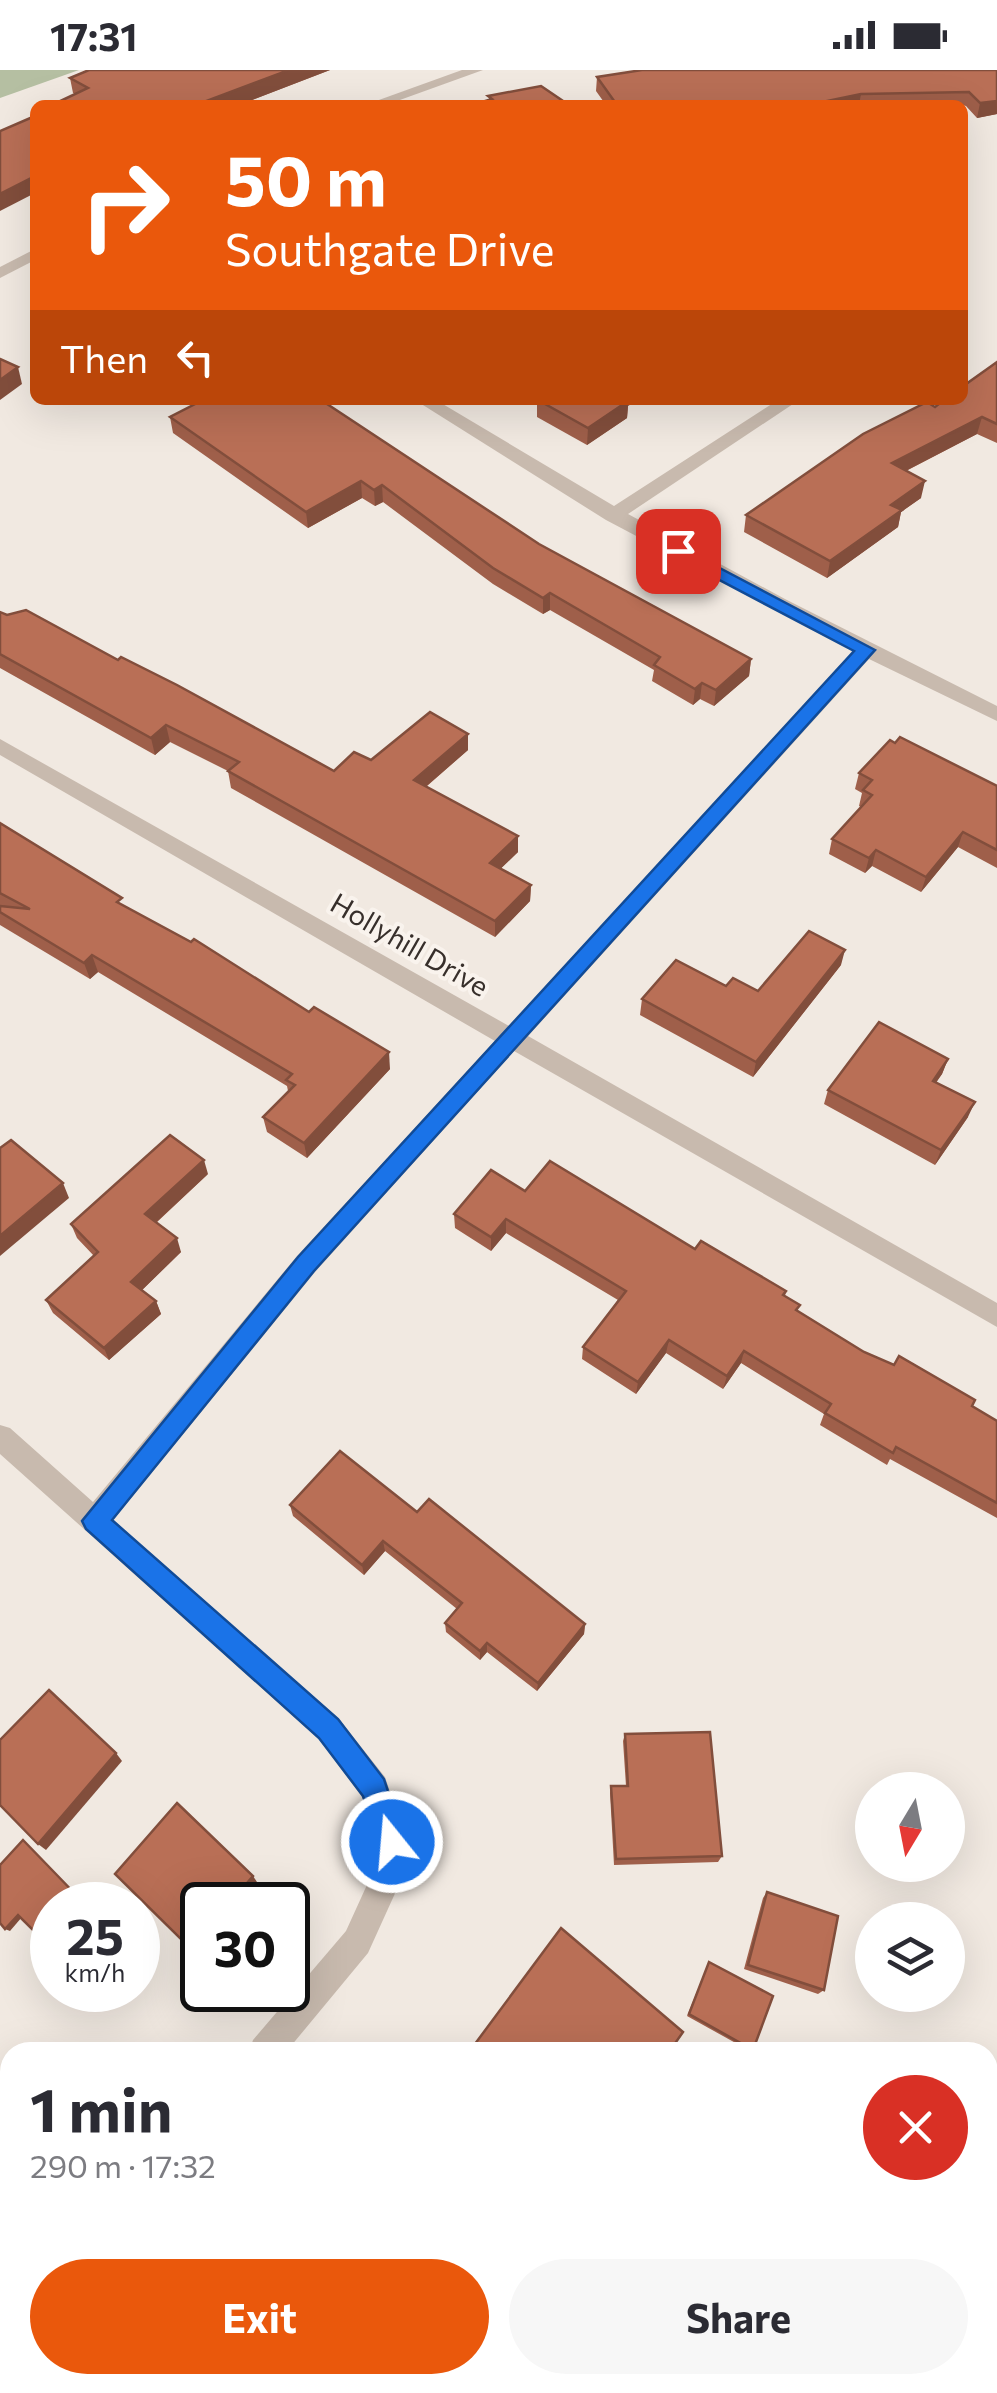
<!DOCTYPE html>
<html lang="en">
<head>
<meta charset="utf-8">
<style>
  :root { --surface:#fff; --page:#f7f7f7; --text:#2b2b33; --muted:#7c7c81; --accent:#ea580c }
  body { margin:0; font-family:Commissioner,sans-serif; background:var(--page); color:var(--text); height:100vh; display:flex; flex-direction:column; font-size:38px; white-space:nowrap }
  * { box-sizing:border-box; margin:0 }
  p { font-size:32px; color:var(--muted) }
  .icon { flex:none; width:55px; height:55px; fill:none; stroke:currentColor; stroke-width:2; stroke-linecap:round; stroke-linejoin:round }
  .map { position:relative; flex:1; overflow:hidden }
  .sheet { position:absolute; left:0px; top:1972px; width:998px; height:352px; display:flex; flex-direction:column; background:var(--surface); border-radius:30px 30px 0 0; box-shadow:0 10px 40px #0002 }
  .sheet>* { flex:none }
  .hud { position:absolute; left:30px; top:30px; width:938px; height:305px; border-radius:15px; box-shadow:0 10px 40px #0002; background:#ea580c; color:#fff; overflow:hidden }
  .needle { width:65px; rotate:190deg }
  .buttons { position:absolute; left:855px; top:1702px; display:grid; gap:20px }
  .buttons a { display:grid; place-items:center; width:110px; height:110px; border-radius:50%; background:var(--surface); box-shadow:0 10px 40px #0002; font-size:50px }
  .speed { position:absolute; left:30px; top:1812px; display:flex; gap:20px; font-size:50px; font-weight:700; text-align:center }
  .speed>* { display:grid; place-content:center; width:130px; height:130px; border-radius:50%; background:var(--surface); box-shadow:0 10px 40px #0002; line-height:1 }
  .speed small { font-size:25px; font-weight:400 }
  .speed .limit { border:5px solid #111; border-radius:15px; background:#fff; color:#111 }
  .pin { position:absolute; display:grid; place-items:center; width:85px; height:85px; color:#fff; margin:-42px; border-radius:20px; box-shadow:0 5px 15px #0006 }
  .me { position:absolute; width:110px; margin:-55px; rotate:343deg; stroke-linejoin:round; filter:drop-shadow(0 0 8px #0008) }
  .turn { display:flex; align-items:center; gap:35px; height:210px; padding:0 30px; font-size:45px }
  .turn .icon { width:130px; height:130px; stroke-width:2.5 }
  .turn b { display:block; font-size:70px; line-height:85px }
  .then { display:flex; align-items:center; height:95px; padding:0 30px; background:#0003; gap:20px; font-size:38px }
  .round { display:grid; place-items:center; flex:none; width:105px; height:105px; border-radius:52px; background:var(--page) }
  .overview { display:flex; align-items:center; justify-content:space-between; height:170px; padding:0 30px }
  h1 { font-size:60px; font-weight:700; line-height:75px }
  .action { display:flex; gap:20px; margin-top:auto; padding:20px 30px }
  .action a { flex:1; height:115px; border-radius:60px; background:var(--accent); color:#fff; font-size:40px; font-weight:700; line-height:115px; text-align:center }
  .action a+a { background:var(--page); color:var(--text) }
  .status { display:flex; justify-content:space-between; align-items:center; height:70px; padding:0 50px; background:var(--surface); direction:ltr }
  .status svg { height:28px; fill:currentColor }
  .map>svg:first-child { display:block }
</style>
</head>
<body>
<div class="status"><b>17:31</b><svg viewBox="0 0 49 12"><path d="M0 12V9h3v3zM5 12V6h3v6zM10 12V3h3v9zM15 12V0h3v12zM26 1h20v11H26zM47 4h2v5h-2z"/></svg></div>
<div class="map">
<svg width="997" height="2323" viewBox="0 0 997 2323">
  <rect width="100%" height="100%" fill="#f1e9e1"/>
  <!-- green -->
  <polygon fill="#b5bfa2" points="0,0 79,0 0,28"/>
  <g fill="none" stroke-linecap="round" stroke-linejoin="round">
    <!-- street -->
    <g fill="#c8baae" fill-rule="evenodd">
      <polygon points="462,0 483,0 386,35 365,35"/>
      <polygon points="35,179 35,190 0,208 0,197"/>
      <polygon points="415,330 436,330 614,436 778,330 799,330 628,444 785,529 997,636 997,651 869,589 528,966 997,1233 997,1257 514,981 315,1202 113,1450 339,1649 385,1707 407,1772 397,1819 368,1883 286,1982 249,1982 253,1970 346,1861 366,1817 377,1772 362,1727 319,1669 0,1384 0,1355 10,1358 93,1432 297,1186 495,971 0,685 0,669 509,956 854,581 606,450"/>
      <polygon points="10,2274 10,2315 14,2315 0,2322 0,2278"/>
    </g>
  </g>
  <!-- wall -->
  <g fill="#9f5f4a">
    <polygon points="89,0 330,0 239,35 52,35 75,24 73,23 70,8"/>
    <polygon points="997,0 997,44 977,48 966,36 962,35 606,35 596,21 597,7"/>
    <polygon points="997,292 997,373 977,364 906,401 921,428 901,442 898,457 827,508 744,462 746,445 935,337"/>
    <polygon points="203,330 539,474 751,589 749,606 714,636 700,629 693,635 652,611 654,600 550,540 543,544 493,514 383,432 375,436 362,428 308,458 173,363 170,347"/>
    <polygon points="537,330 628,336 627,348 587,375 537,347"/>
    <polygon points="0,542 118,590 334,701 468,664 468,680 427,716 518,782 500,799 531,815 530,831 495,867 231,718 228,701 170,672 155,685 0,598"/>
    <polygon points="895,673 997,716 997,798 958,777 921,822 872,796 865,803 829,784 832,769 861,737 859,736 862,723 855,719 859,703"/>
    <polygon points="0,753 124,836 390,999 307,1088 267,1062 263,1047 288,1021 287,1016 98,902 90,909 0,855"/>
    <polygon points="841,895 753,1007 640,945 642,929 726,916 758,921"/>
    <polygon points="948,989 942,1004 936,1012 968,1047 935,1095 824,1034 828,1020"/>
    <polygon points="208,1104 156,1153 181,1182 142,1220 156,1231 161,1244 109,1290 53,1243 46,1230 94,1186 77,1168 71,1154"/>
    <polygon points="525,1121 695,1179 786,1221 785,1226 797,1241 864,1282 972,1336 997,1351 997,1448 890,1389 887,1395 820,1355 824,1344 741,1293 723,1319 666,1283 636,1324 582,1289 583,1277 618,1230 506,1163 491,1181 455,1158 454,1144"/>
    <polygon points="290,1435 417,1442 585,1554 584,1564 537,1621 487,1582 480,1590 446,1562 445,1553 457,1539 385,1481 364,1505 293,1446"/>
    <polygon points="625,1664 722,1786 718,1792 614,1795 610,1723 611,1716 626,1716 623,1671"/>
    <polygon points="767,1822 824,1920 818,1924 744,1899 763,1828"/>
    <polygon points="709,1892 753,1980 750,1981 687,1946"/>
    <polygon points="997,2122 997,2250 988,2267 988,2144"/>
    <polygon points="825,2315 962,2315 957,2323 821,2323"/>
  </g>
  <!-- shaded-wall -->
  <g fill="#824e3c">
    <polygon points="289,0 330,0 239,35 196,35"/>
    <polygon points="861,24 859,35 808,35"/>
    <polygon points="997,31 997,44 977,48 980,33"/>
    <polygon points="35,106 35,123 0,141 0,124"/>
    <polygon points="18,297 22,314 0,330 0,310"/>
    <polygon points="619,330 638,330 628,336 627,348 587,375 588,358"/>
    <polygon points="982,347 977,364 888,410 892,393"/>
    <polygon points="361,411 362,428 308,458 306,442"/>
    <polygon points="925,411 921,428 901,442 898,457 827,508 830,491 891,435"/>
    <polygon points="382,415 383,432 375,436 374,420"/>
    <polygon points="550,523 550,540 543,544 543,528"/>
    <polygon points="751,589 749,606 714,636 716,620"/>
    <polygon points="702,613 700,629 693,635 695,619"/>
    <polygon points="166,655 170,672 155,685 151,668"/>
    <polygon points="468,664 468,680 415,726 414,710"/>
    <polygon points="963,762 958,777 921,822 926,807"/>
    <polygon points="518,766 518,782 490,809 490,793"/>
    <polygon points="876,780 872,796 865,803 869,788"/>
    <polygon points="531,815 530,831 495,867 495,851"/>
    <polygon points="845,880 841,895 753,1007 756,992"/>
    <polygon points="92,885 98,902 90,909 84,893"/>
    <polygon points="389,982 390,999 307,1088 304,1073"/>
    <polygon points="948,989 942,1004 927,1026 933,1011"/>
    <polygon points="975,1032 968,1047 935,1095 941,1080"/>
    <polygon points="204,1090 208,1104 150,1158 145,1144"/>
    <polygon points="63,1113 69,1128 0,1186 0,1166"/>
    <polygon points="506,1149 506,1163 491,1181 491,1167"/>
    <polygon points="177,1168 181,1182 137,1225 131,1212"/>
    <polygon points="156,1231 161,1244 109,1290 104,1278"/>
    <polygon points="669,1270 666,1283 636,1324 638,1312"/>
    <polygon points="744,1281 741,1293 723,1319 727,1306"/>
    <polygon points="383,1471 385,1481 364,1505 362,1495"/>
    <polygon points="585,1554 584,1564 537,1621 538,1613"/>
    <polygon points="487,1573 487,1582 480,1590 480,1581"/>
    <polygon points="116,1683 122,1691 46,1780 38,1774"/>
    <polygon points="253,1806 257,1812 238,1835 228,1835"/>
    <polygon points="18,1845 22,1847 10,1861 5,1859"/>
    <polygon points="52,1864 52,1871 49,1875 45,1872"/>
    <polygon points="202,1866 202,1877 196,1884 191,1879"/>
  </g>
  <!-- building -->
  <g fill="#b96f56" stroke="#824e3c" stroke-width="2.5">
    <polygon points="89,0 289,0 196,35 52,35 88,18 70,8"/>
    <polygon points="642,0 997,0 997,31 980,33 969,22 861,24 808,35 617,35 597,7"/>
    <polygon points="541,16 569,35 472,35 492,29 488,26"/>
    <polygon points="35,46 35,106 0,124 0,61"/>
    <polygon points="0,289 18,297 0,310"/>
    <polygon points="997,292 997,354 982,347 892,393 925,411 891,435 902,440 830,491 746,445 863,364 927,332 935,337 944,330 962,330 962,317"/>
    <polygon points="203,330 321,330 539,474 751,589 716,620 702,613 695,619 654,595 660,587 550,523 543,528 493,498 382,415 374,420 361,411 306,442 170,347"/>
    <polygon points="538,330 627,330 628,331 588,358"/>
    <polygon points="26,540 118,590 121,587 177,615 334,701 354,682 371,690 430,642 468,664 414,710 518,766 490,793 531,815 495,851 228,701 239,692 166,655 151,668 0,584 0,542 7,545"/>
    <polygon points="900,667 997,716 997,780 963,762 926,807 876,780 869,788 832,769 872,725 863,720 872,710 859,703 890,670 895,673"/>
    <polygon points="0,753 122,828 117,832 191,872 194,869 309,942 314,937 389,982 304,1073 263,1047 295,1015 286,1010 292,1004 92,885 84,893 0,842 0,836 30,839 0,823"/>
    <polygon points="809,861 845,880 756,992 642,929 676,890 726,916 733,908 758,921"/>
    <polygon points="879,952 948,989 933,1011 975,1032 941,1080 828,1020"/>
    <polygon points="170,1065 204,1090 145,1144 177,1168 131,1212 156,1231 104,1278 46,1230 98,1182 71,1154"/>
    <polygon points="11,1070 63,1113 0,1166 0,1078"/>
    <polygon points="550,1091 695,1179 701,1171 786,1221 783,1225 800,1235 796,1240 864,1282 894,1295 899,1286 975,1330 972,1336 997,1351 997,1433 896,1377 893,1383 825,1343 831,1334 744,1281 727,1306 669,1270 638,1312 583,1277 626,1221 506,1149 491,1167 454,1144 491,1100 525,1121"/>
    <polygon points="340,1381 417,1442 429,1429 585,1554 538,1613 487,1573 480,1581 445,1553 462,1533 383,1471 362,1495 290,1435"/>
    <polygon points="49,1620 116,1683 38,1774 0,1735 0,1670"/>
    <polygon points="710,1662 722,1786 616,1789 611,1716 628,1716 625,1664"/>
    <polygon points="177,1733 253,1806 228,1835 202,1835 202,1866 191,1879 115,1804"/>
    <polygon points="23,1770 82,1831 79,1835 52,1835 52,1864 45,1872 18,1845 5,1859 0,1853 0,1795"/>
    <polygon points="767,1822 838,1846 824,1920 748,1895"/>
    <polygon points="561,1858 683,1962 669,1982 469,1982"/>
    <polygon points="709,1892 773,1926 753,1980 689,1944"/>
    <polygon points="997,2153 997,2250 988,2267 988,2160 992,2164"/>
    <polygon points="223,2315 341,2315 335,2323 217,2323"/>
    <polygon points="354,2315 427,2315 421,2323 362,2323"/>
    <polygon points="838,2315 962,2315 957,2323 833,2323"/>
  </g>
  <!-- route -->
  <polygon fill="#1a73e8" stroke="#114b97" stroke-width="2.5" points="678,476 875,580 314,1201 112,1450 338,1649 384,1709 405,1772 401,1781 392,1785 382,1781 363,1726 319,1668 86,1459 82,1451 298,1187 854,581 672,485 672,477"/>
  <g text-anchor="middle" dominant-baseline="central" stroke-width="8" stroke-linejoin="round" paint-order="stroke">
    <!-- street labels -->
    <g font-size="28" fill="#372f2b" stroke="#f9f3ed">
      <text transform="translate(410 874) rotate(30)">Hollyhill Drive</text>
    </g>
  </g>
</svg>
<div class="buttons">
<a><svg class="needle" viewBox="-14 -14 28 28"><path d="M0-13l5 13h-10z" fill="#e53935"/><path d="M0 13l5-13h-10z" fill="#7c7c81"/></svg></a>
<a><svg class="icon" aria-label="layers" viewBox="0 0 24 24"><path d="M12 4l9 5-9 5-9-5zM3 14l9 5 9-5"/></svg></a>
</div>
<div class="speed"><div>25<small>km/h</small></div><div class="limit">30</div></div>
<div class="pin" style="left:678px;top:481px;background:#d93025"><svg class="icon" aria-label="arrive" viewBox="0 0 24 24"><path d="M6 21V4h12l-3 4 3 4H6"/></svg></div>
<svg class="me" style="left:392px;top:1772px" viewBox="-20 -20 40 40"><circle r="17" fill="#1a73e8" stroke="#fff" stroke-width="3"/><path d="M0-11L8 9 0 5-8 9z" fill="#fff"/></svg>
<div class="hud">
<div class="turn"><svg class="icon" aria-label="right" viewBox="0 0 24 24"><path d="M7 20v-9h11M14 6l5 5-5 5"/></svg><div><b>50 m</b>Southgate Drive</div></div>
<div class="then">Then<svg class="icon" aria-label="left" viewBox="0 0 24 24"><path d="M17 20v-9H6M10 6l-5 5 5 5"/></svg></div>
</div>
<section class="sheet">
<div class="overview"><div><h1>1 min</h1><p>290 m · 17:32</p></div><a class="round" style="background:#d93025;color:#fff"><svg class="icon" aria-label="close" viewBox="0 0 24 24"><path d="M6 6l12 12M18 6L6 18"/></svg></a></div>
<div class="action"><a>Exit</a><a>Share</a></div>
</section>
</div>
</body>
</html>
